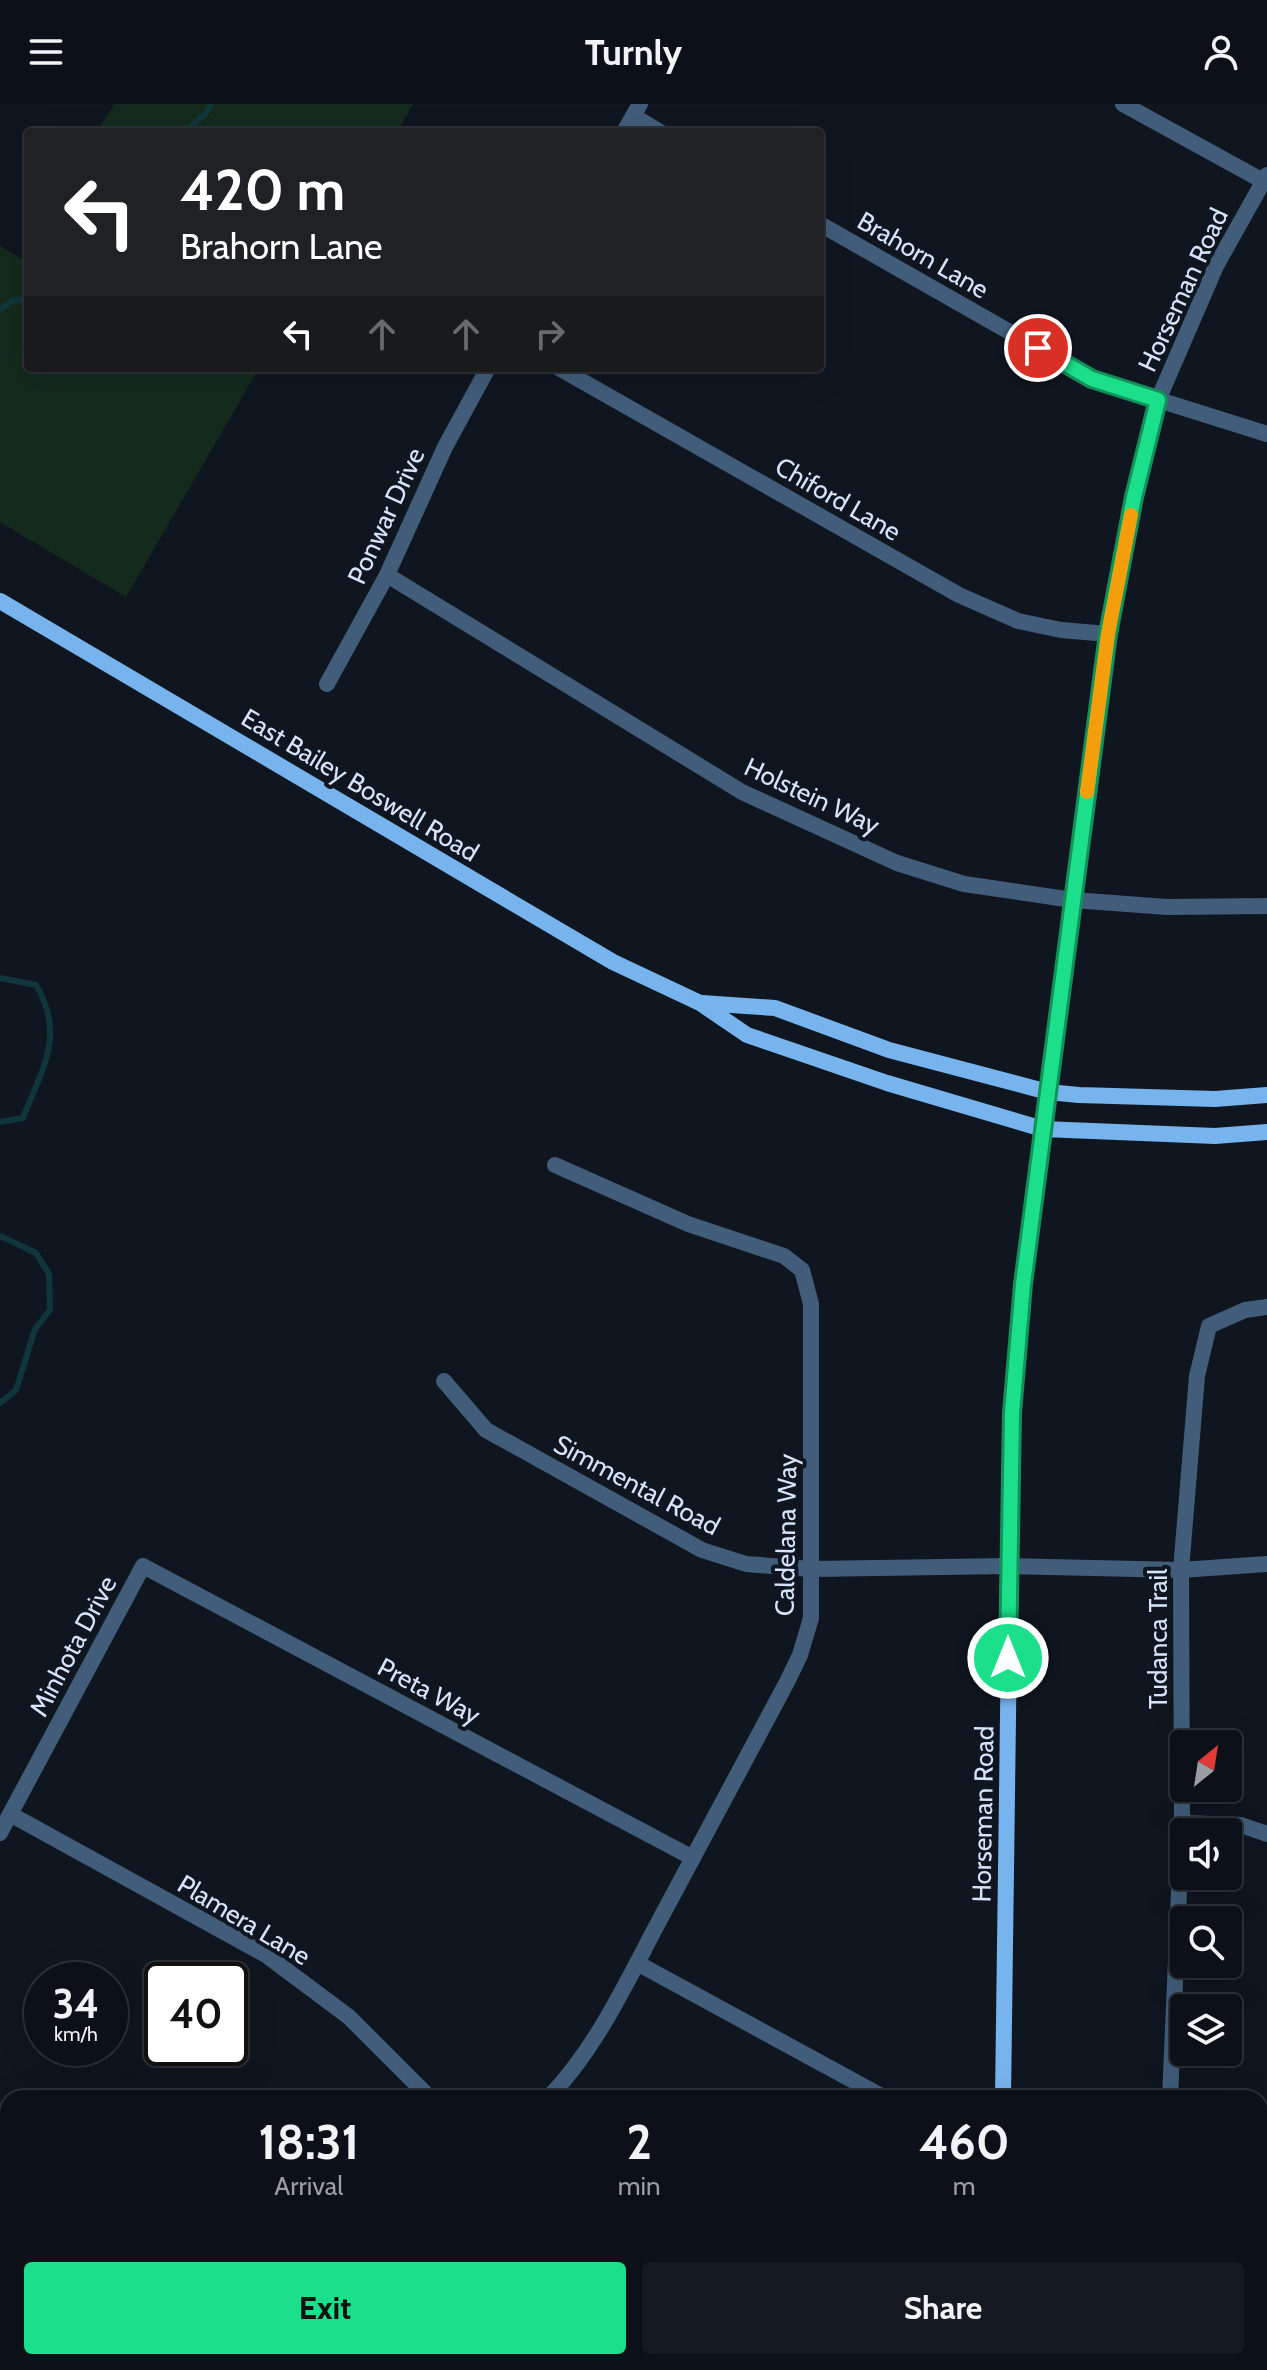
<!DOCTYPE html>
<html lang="en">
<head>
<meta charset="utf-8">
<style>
  :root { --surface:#0c1018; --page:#151921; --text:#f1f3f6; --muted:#9a9da2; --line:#2c3037; --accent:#1bdf8a }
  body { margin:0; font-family:Cabin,sans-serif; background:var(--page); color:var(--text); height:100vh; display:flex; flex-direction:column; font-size:30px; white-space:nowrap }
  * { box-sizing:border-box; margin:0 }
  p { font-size:26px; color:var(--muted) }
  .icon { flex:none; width:44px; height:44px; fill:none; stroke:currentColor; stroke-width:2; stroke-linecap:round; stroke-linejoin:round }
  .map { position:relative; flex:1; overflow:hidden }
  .sheet { position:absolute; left:0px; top:1986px; width:1268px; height:280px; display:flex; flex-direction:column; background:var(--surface); border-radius:24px 24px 0 0; box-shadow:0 8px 32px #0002,0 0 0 2px var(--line) }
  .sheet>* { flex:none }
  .guide { position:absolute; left:24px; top:24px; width:800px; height:244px; border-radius:8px; box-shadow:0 8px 32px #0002,0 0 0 2px var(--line); background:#202124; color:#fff; overflow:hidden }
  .needle { width:52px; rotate:30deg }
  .tools { position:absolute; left:1170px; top:1626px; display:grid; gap:16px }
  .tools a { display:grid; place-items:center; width:72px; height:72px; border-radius:8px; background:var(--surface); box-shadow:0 8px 32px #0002,0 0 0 2px var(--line); font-size:40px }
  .speed { position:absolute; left:24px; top:1858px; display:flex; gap:16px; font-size:40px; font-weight:700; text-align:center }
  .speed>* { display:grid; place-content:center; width:104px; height:104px; border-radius:50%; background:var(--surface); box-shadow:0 8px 32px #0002,0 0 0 2px var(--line); line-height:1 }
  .speed small { font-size:20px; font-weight:400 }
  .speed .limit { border:4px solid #111; border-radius:12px; background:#fff; color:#111 }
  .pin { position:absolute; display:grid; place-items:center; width:68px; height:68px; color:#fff; margin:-34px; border:4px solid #fff; border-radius:50%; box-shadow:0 2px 8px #0007 }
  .me { position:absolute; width:88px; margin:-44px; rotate:0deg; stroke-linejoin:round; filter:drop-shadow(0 0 6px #0008) }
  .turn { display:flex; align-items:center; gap:28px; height:168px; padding:0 24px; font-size:36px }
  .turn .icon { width:104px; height:104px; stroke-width:2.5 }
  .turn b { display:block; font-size:56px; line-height:68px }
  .lanes { display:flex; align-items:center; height:76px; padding:0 24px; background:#0003; justify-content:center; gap:40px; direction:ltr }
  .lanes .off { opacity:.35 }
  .eta { display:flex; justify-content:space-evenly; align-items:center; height:136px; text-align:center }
  .eta b { font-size:48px; font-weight:700; line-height:56px }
  .cta { display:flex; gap:16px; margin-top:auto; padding:16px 24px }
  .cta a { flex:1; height:92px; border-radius:8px; background:var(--accent); color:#111; font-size:32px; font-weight:700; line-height:92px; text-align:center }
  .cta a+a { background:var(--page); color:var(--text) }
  header { display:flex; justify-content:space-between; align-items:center; height:104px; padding:0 24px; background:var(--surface); font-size:36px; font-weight:700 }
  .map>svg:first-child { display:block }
</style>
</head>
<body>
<header><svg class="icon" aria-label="menu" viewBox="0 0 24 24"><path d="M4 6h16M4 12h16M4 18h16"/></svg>Turnly<svg class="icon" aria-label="person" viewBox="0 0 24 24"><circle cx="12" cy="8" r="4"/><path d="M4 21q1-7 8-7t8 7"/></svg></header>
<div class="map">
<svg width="1267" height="2266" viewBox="0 0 1267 2266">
  <rect width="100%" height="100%" fill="#101620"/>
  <!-- green -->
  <g fill="#142a1d">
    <polygon points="114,0 413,0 397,28 97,28"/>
    <polygon points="0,142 22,155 28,145 28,264 259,264 126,493 0,418"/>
  </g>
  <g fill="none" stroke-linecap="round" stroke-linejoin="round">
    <!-- stream -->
    <g stroke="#0f363a" stroke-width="6">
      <polyline points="185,28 207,8 211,0"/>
      <polyline points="0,205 14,196 28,195"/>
      <path d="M0,874L36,881C66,931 42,965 23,1014L0,1018"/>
      <polyline points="0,1132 36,1149 49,1170 50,1206 35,1225 16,1286 0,1299"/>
    </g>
    <!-- street -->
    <g stroke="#415d7a" stroke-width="16">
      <polyline points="1123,0 1263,77"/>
      <polyline points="633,12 660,28"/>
      <polyline points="624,28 640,0"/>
      <polyline points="820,120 1092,275 1267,330"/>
      <polyline points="559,264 959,491 1018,517 1061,526 1108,530"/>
      <polyline points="387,471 742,688 897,759 964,780 1073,796 1167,803 1267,802"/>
      <polyline points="327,580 387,471 445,343 488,264"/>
      <polyline points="1048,988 1108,530 1134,393 1158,296 1216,162 1267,71"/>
      <polyline points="444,1277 486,1326 702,1446 746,1460 811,1465 1009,1462 1181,1466 1267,1460"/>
      <polyline points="10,1710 266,1851 349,1913 430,1994"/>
      <polyline points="1182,1719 1241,1721 1267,1730"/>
      <polyline points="0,1729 143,1462 693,1754"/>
      <polyline points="637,1859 885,1994"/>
      <path d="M548,1994C596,1945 626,1879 658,1819C701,1739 744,1658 787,1578L800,1551L811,1514V1200L802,1166L784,1152L688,1120L555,1061"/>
      <polyline points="1170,1994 1182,1719 1181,1466 1197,1272 1209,1222 1245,1206 1267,1203"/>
      <polyline points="1260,2015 1267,2019"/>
      <polyline points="0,2030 8,2032"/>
      <polyline points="296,2258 304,2266"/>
      <polyline points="727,2258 745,2266"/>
      <polyline points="1166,2258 1198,2266"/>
      <polyline points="1139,2266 1141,2258"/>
    </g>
    <!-- secondary -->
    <g stroke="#77b4ee" stroke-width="16">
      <polyline points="0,497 613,858 700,899 747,931 887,979 1043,1025 1215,1032 1267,1028"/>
      <polyline points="702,899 775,904 889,946 1048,988 1079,991 1215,995 1267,991"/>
      <polyline points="1003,1994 1012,1309 1023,1180 1048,988"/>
      <polyline points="962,2266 964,2258"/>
    </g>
  </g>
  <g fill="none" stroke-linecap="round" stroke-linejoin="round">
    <!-- route casing -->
    <g stroke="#12915a" stroke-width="20">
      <polyline id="route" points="1008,1554 1012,1309 1023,1180 1108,530 1134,393 1158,296 1092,275 1038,244"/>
    </g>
    <!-- route -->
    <use href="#route" stroke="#1bdf8a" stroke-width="14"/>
    <!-- slow -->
    <polyline stroke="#f59e0b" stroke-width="14" points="1087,688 1108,530 1131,411"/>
  </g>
  <g text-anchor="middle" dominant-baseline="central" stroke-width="8" stroke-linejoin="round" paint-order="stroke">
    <!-- street labels -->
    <g font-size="26" fill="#d5e4fa" stroke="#101620">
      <text transform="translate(923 151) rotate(30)">Brahorn Lane</text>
      <text transform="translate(1183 186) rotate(-65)">Horseman Road</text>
      <text transform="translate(838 395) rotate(30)">Chiford Lane</text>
      <text transform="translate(386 412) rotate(-65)">Ponwar Drive</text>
      <text transform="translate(360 681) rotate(31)">East Bailey Boswell Road</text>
      <text transform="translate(812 692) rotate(25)">Holstein Way</text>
      <text transform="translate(637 1381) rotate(28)">Simmental Road</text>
      <text transform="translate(786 1431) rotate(-89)">Caldelana Way</text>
      <text transform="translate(1158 1535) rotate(-90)">Tudanca Trail</text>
      <text transform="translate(73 1542) rotate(-62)">Minhota Drive</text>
      <text transform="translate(429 1587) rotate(28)">Preta Way</text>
      <text transform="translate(983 1710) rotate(-89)">Horseman Road</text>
      <text transform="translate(244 1816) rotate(31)">Plamera Lane</text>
    </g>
  </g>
</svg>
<div class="tools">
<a><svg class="needle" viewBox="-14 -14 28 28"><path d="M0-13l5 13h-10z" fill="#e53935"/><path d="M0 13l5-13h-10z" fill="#9a9da2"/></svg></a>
<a><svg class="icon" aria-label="sound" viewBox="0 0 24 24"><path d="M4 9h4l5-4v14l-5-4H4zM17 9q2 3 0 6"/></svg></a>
<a><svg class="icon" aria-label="search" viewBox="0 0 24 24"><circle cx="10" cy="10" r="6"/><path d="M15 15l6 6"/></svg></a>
<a><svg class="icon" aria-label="layers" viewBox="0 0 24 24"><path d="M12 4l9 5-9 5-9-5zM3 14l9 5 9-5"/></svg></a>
</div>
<div class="speed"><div>34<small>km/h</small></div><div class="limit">40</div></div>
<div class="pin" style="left:1038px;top:244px;background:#d93025"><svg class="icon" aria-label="arrive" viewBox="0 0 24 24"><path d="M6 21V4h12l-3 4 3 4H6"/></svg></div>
<svg class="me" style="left:1008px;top:1554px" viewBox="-20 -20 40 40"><circle r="17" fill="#1bdf8a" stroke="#fff" stroke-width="3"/><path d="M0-11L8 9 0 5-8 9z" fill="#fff"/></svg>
<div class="guide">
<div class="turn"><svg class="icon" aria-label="left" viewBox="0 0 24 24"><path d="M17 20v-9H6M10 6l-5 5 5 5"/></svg><div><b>420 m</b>Brahorn Lane</div></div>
<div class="lanes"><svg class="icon" aria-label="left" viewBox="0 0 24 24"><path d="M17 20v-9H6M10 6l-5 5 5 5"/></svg><svg class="icon off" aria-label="ahead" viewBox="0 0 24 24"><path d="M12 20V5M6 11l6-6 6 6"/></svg><svg class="icon off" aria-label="ahead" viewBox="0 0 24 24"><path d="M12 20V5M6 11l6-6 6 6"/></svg><svg class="icon off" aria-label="right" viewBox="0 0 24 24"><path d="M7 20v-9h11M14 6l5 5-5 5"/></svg></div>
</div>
<section class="sheet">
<div class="eta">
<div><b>18:31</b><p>Arrival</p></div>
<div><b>2</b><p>min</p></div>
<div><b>460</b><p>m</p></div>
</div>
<div class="cta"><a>Exit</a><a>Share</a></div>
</section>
</div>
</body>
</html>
